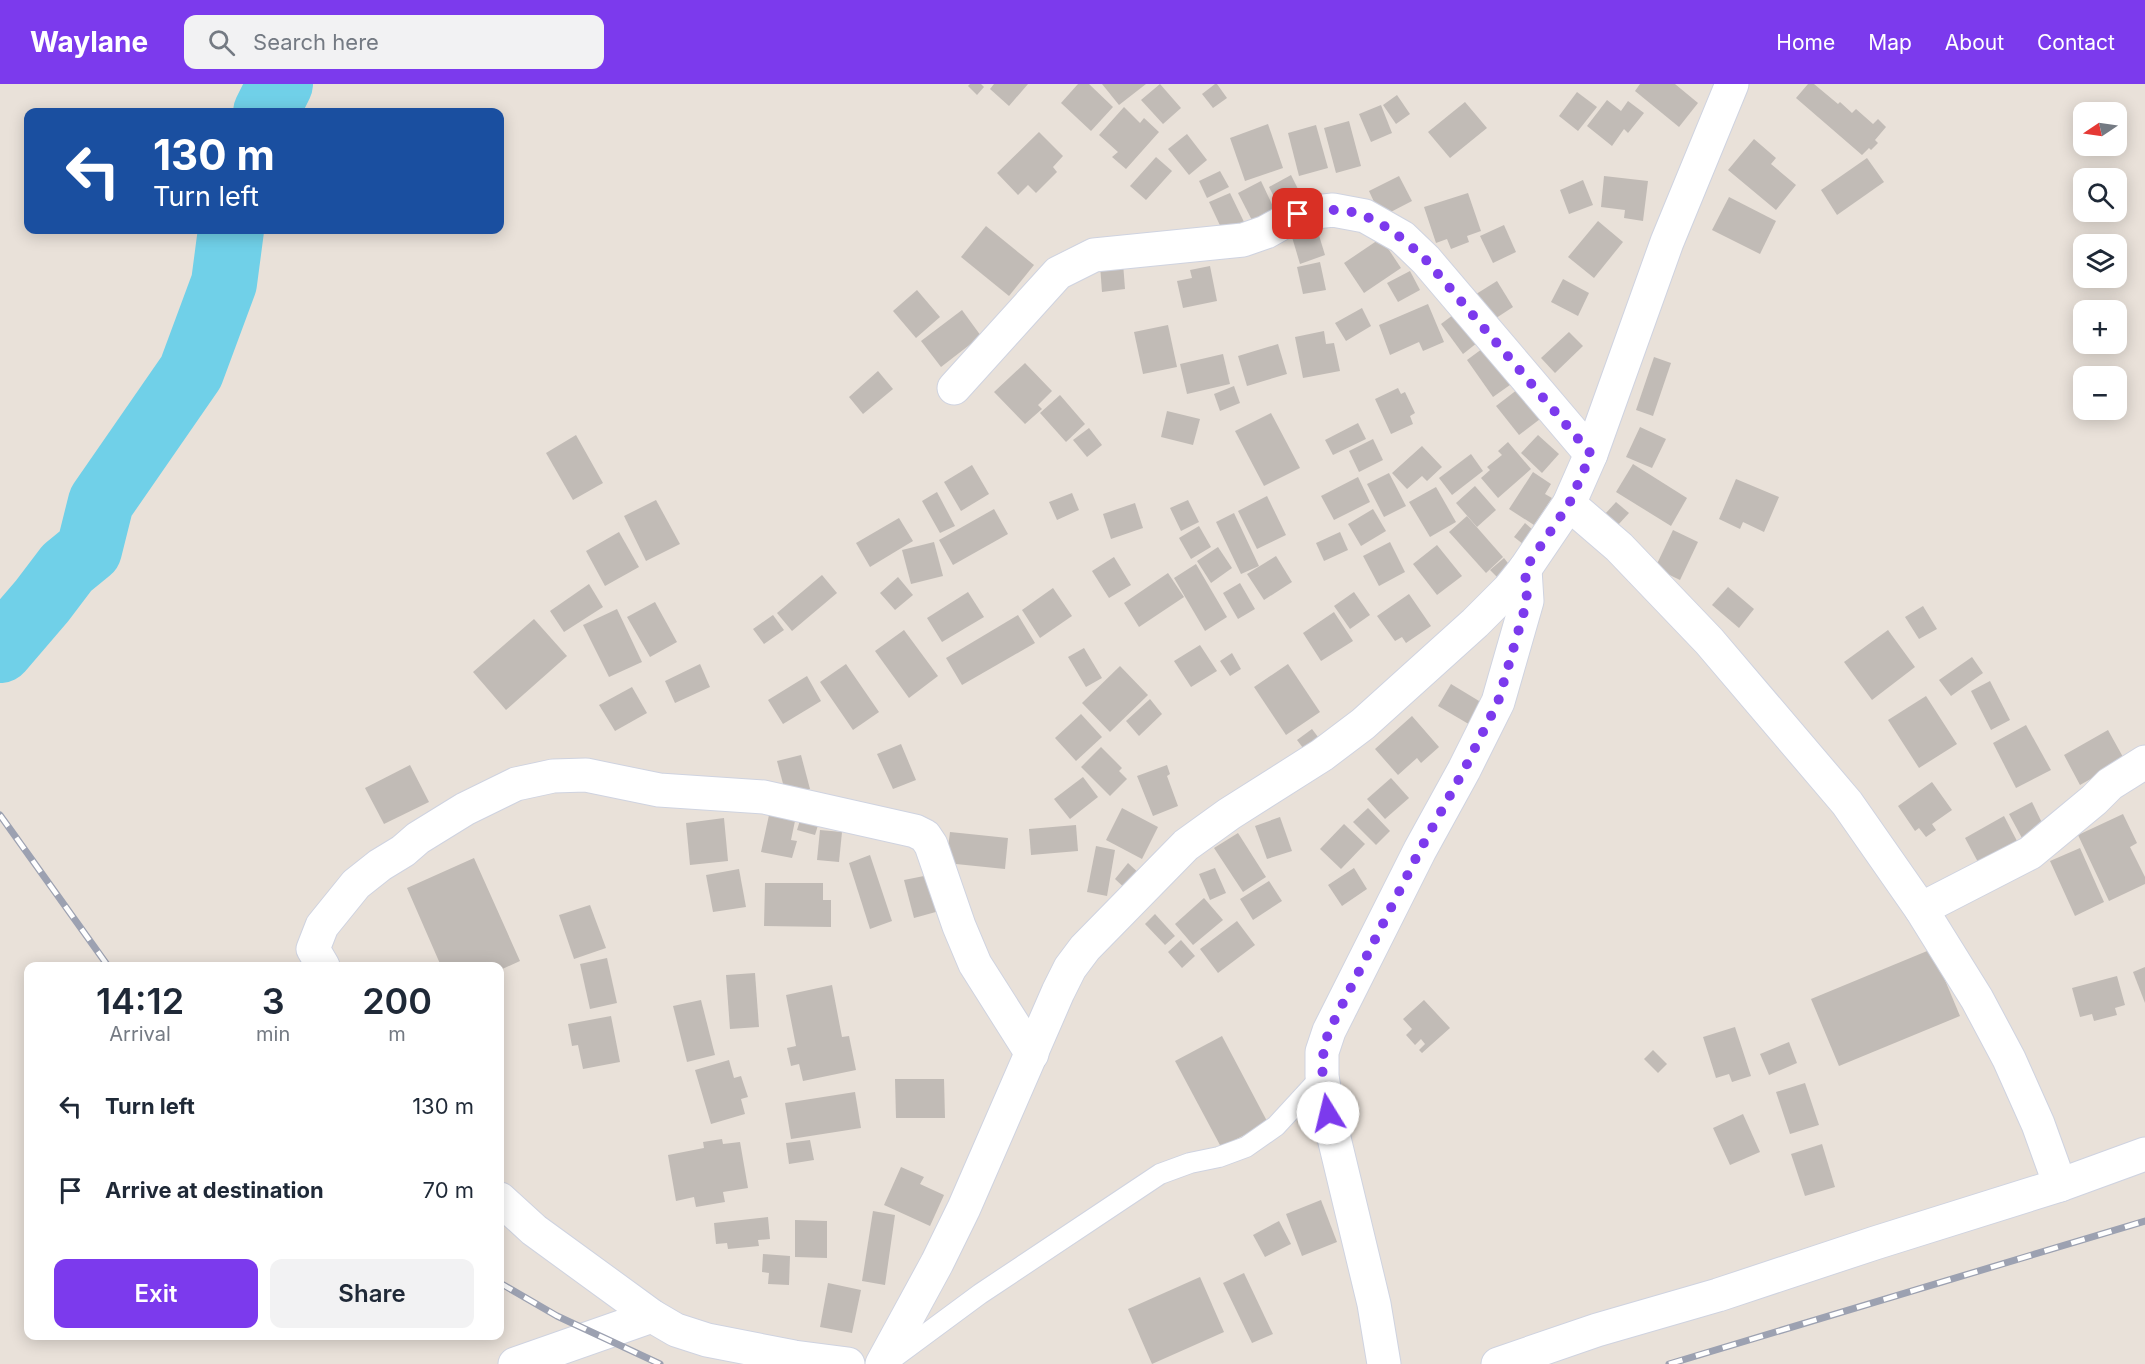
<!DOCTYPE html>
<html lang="en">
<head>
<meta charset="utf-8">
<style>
  :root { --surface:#fff; --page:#f2f2f3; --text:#1f2937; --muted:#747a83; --accent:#7c3aed }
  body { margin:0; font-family:Inter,sans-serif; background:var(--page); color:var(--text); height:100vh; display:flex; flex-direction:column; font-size:22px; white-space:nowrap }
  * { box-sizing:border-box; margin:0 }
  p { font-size:20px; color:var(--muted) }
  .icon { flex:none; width:33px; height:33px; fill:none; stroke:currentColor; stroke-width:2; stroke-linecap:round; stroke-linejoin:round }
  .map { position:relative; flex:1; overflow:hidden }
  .details { position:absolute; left:24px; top:878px; width:480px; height:378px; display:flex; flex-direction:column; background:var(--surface); border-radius:12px; box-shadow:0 3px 15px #0003 }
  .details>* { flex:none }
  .hud { position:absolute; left:24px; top:24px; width:480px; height:126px; border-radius:12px; box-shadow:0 3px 15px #0003; background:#1a4fa0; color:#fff; overflow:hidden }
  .needle { width:39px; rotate:257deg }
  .fabs { position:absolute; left:2073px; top:18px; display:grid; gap:12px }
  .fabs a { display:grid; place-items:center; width:54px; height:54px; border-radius:12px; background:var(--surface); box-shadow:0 3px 15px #0003; font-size:30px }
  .pin { position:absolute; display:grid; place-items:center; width:51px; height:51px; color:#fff; margin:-26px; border-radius:12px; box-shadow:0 3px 9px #0006 }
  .me { position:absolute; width:66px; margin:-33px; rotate:351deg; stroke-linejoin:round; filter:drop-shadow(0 0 4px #0008) }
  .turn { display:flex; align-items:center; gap:21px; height:126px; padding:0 30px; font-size:27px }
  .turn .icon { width:78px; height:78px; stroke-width:2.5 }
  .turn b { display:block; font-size:42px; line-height:51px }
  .eta { display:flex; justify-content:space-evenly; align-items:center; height:102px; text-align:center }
  .eta b { font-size:36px; font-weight:600; line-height:42px }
  .cta { display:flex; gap:12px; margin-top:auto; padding:12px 30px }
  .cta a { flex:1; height:69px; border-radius:12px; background:var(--accent); color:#fff; font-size:24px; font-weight:600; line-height:69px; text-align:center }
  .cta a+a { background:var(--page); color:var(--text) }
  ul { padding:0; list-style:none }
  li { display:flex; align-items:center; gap:18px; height:84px; padding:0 30px }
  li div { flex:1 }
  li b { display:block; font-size:22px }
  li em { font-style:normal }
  header { display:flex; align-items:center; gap:36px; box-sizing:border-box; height:84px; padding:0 30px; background:var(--accent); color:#fff }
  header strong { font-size:28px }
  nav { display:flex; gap:33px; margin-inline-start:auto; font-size:21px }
  .search { width:420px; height:54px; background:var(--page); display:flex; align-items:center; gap:15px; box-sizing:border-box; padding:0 21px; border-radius:12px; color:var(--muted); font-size:22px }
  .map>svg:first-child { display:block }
</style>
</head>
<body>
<header>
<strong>Waylane</strong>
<div class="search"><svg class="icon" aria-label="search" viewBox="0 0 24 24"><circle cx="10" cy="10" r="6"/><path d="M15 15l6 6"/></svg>Search here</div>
<nav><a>Home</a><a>Map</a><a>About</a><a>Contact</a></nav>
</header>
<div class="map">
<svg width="2145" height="1280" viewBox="0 0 2145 1280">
  <rect width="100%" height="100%" fill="#e9e1d9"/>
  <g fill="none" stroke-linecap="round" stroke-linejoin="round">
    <!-- river -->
    <g stroke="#70d0e8" stroke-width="66">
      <polyline points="266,28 280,0"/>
      <polyline points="0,566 42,517 67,484 89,466 101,418 191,288 224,199 231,146"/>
    </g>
  </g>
  <!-- building -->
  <g fill="#c1bbb6">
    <polygon points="970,0 981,0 984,3 977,11 968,2"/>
    <polygon points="994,0 1028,0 1009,22 990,5"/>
    <polygon points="1078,0 1089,0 1113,23 1091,47 1061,19"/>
    <polygon points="1102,0 1146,0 1119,21"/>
    <polygon points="1160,0 1181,24 1163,40 1141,16"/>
    <polygon points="1215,0 1217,0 1227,14 1213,24 1202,10"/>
    <polygon points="1640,0 1675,0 1698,19 1679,43 1635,7"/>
    <polygon points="1808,0 1814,0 1838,20 1840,18 1852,29 1856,25 1873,40 1878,35 1886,43 1875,56 1878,59 1871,66 1869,64 1862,71 1796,14"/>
    <polygon points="1577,8 1597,23 1578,47 1559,32"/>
    <polygon points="1397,11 1410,30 1396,40 1383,21"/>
    <polygon points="1607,16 1621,27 1628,17 1644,29 1628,49 1624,45 1612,62 1587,42"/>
    <polygon points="1465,18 1487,44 1450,74 1428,48"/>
    <polygon points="1381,21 1392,49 1371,58 1359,30"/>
    <polygon points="1124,23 1140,39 1144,34 1159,48 1126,85 1112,73 1118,68 1099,51"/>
    <polygon points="1349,37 1361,82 1336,89 1324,44"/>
    <polygon points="1268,40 1283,84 1245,97 1230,54"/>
    <polygon points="1316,41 1328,84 1299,92 1288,49"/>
    <polygon points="1039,48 1063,72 1053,83 1057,88 1036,109 1028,101 1018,111 997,89"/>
    <polygon points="1187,50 1207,76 1189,91 1168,65"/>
    <polygon points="1754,55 1776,74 1771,80 1796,101 1776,126 1728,86"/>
    <polygon points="1156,73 1172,87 1146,116 1130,102"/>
    <polygon points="1867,74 1884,98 1837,131 1821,106"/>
    <polygon points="1220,87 1229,103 1207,114 1199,97"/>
    <polygon points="1291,91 1301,111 1279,123 1269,103"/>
    <polygon points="1399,92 1412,117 1381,133 1369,107"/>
    <polygon points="1604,92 1648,97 1643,137 1624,134 1625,126 1601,123"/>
    <polygon points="1583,96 1593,121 1569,130 1560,106"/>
    <polygon points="1261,97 1278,133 1256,144 1238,109"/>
    <polygon points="1230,109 1245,140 1224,150 1209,118"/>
    <polygon points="1468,109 1481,147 1467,152 1469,158 1451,165 1447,155 1436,159 1424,123"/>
    <polygon points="1729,113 1776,137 1760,170 1712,146"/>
    <polygon points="1314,135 1325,171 1300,180 1289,143"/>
    <polygon points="1598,137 1623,158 1594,194 1568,173"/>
    <polygon points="1504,141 1516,168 1493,179 1480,152"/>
    <polygon points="986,142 1034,181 1009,212 961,173"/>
    <polygon points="1381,154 1401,184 1364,209 1344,179"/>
    <polygon points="1320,178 1326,206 1303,210 1297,183"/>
    <polygon points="1123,179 1125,205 1102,208 1100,181"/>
    <polygon points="1210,182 1217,217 1183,224 1177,197 1192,194 1190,186"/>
    <polygon points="1410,187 1420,206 1398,218 1387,199"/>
    <polygon points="1563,195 1589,209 1578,232 1551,218"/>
    <polygon points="1497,197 1513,223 1490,238 1473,212"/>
    <polygon points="917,206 940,233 916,254 893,227"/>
    <polygon points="1428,220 1444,258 1423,267 1419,258 1390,271 1379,241"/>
    <polygon points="1362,224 1371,242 1346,257 1335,239"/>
    <polygon points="1461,225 1482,255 1463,270 1441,240"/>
    <polygon points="962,226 981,252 941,283 921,257"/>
    <polygon points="1168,241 1177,283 1143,290 1134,248"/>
    <polygon points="1324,247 1326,260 1334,259 1340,287 1303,294 1295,253"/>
    <polygon points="1569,248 1583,262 1555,289 1541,274"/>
    <polygon points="1490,259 1517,296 1493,313 1467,276"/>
    <polygon points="1278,260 1287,290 1247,302 1238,272"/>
    <polygon points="1223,270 1230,300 1187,310 1180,280"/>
    <polygon points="1654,273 1671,279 1653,332 1636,326"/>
    <polygon points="1025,279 1052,307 1038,321 1042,325 1025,340 994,308"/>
    <polygon points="878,287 893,305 863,330 849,313"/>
    <polygon points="1234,302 1240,319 1220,327 1214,310"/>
    <polygon points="1522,302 1544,332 1519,351 1496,322"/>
    <polygon points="1398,304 1401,310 1405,308 1415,329 1410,332 1413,340 1391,350 1375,315"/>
    <polygon points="1060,311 1085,340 1066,358 1040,329"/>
    <polygon points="1167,327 1200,335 1193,361 1161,353"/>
    <polygon points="1271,329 1300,384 1264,402 1235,347"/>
    <polygon points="1358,339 1366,355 1333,371 1325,356"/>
    <polygon points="1640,343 1666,355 1652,384 1626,373"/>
    <polygon points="1089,344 1102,361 1087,373 1073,356"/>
    <polygon points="576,351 603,399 573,416 546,369"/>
    <polygon points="1538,351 1559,370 1542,389 1521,369"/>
    <polygon points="1373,355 1383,376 1359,388 1349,367"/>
    <polygon points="1508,358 1531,385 1498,414 1481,394 1490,386 1487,383 1502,371 1498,367"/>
    <polygon points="1422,362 1442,383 1427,397 1422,392 1407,405 1392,389"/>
    <polygon points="1471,370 1483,387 1452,411 1439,394"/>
    <polygon points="1633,380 1687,414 1671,442 1616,408"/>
    <polygon points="972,381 989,410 961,427 944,398"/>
    <polygon points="1533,388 1551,400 1545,410 1552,414 1534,441 1509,425"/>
    <polygon points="1389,389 1406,422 1384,433 1367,400"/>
    <polygon points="1358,393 1370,418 1334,436 1321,412"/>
    <polygon points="1736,395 1779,413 1764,448 1743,438 1740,445 1719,435"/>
    <polygon points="1475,402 1496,426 1477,443 1456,419"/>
    <polygon points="1436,403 1456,438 1430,453 1409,418"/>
    <polygon points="937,408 955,442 940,449 922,417"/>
    <polygon points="1072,409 1079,426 1057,436 1049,418"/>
    <polygon points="1267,412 1286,451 1257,465 1238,427"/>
    <polygon points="656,416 680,460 646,477 624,432"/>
    <polygon points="1188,416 1199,438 1181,447 1170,424"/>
    <polygon points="1616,418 1629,429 1618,441 1605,430"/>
    <polygon points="1135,419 1143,444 1111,455 1103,430"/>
    <polygon points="994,425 1008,450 953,481 939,456"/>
    <polygon points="1373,425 1386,447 1361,462 1348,440"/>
    <polygon points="1234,429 1259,482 1241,490 1216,438"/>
    <polygon points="1467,432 1503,473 1486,489 1449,448"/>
    <polygon points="899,434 913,457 870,483 856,459"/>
    <polygon points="1525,439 1533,446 1523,460 1514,453"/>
    <polygon points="1199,442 1211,463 1191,475 1179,454"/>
    <polygon points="1673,446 1698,458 1680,496 1655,484"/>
    <polygon points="619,448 639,483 605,502 586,467"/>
    <polygon points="1340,448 1348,466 1324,477 1316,459"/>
    <polygon points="934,458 943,492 911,500 902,466"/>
    <polygon points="1390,458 1405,488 1379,502 1363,472"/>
    <polygon points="1437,461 1462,492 1437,511 1413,480"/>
    <polygon points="1218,463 1232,484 1211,499 1197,477"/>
    <polygon points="1276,472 1292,498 1264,516 1247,490"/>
    <polygon points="1114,473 1131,501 1109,514 1092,487"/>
    <polygon points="1504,474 1511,483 1498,494 1490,486"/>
    <polygon points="1196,480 1227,533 1205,547 1174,494"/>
    <polygon points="1168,489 1184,513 1139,543 1124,519"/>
    <polygon points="822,491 837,509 792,547 777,529"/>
    <polygon points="898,493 913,511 895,526 880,509"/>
    <polygon points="1240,499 1255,525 1238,535 1223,509"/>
    <polygon points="589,500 603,523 564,548 550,527"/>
    <polygon points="1728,503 1754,525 1739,544 1712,521"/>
    <polygon points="1053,504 1072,532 1040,554 1022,526"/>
    <polygon points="968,508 984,533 942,558 927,534"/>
    <polygon points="1354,508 1370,531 1350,545 1334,522"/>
    <polygon points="1409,510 1431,542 1406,559 1402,553 1395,557 1377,532"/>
    <polygon points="655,518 677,558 650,573 627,533"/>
    <polygon points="1923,522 1937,545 1919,555 1905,533"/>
    <polygon points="617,525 642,578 609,593 583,541"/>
    <polygon points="1334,528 1353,557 1321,577 1303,549"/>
    <polygon points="773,531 784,546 764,560 753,545"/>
    <polygon points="1018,531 1035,559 962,601 946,574"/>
    <polygon points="534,535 567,572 506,626 473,588"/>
    <polygon points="904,546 938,592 909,614 875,567"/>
    <polygon points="1888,546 1915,583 1872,616 1844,578"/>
    <polygon points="1200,561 1217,587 1191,603 1174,577"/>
    <polygon points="1084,564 1102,594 1086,603 1068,573"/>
    <polygon points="1232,569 1241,585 1230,592 1220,577"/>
    <polygon points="1972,573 1983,589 1951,612 1939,596"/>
    <polygon points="700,580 710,603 675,619 665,597"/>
    <polygon points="846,580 879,628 853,646 820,598"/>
    <polygon points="1288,580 1320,628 1286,651 1254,603"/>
    <polygon points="1120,582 1148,611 1110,648 1082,619"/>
    <polygon points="807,592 821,617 783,640 768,616"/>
    <polygon points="1990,597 2010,636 1991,646 1971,607"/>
    <polygon points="1451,600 1484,620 1472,642 1438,622"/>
    <polygon points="632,603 647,629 615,647 599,621"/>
    <polygon points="1926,612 1957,660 1919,684 1888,636"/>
    <polygon points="1150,615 1162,630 1139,652 1126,637"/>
    <polygon points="1081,630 1102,653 1076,677 1055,654"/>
    <polygon points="1412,632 1439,663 1421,679 1417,674 1398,691 1375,665"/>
    <polygon points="2026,641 2051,686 2016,704 1993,659"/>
    <polygon points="1312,645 1321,657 1306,668 1297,656"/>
    <polygon points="2108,646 2128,682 2103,688 2080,701 2064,671"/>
    <polygon points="901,660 916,696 893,705 877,670"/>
    <polygon points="1101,663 1122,684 1119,687 1127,695 1110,712 1081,683"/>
    <polygon points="801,671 810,705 786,711 777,677"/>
    <polygon points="410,681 429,718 384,740 365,704"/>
    <polygon points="1167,681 1170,690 1167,692 1178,722 1153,732 1137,692"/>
    <polygon points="1083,693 1098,713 1070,735 1054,715"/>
    <polygon points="1391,694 1409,714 1385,735 1367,715"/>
    <polygon points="1932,698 1952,726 1932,740 1936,746 1926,753 1919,744 1915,747 1898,722"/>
    <polygon points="2032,718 2045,745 2023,756 2009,730"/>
    <polygon points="1122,724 1158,743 1142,775 1106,756"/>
    <polygon points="1368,724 1390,747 1376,761 1353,738"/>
    <polygon points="2123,730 2137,759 2130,763 2145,793 2145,800 2109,817 2078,751"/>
    <polygon points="769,731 795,737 791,756 797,757 792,774 761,768"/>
    <polygon points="2004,732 2018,759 1979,780 1965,754"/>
    <polygon points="801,733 819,738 815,751 797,746"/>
    <polygon points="1280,733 1292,767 1267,775 1255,742"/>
    <polygon points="724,734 728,777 690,781 686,739"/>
    <polygon points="1344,740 1365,760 1341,785 1320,765"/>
    <polygon points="1076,741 1078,767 1031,771 1029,745"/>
    <polygon points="820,746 842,748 839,778 817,776"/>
    <polygon points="950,748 1008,754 1005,785 946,779"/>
    <polygon points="1238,749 1266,793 1243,808 1214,764"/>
    <polygon points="1096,762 1115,766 1107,812 1087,808"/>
    <polygon points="2080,764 2104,818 2075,832 2050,777"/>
    <polygon points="870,771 892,837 870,845 849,779"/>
    <polygon points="474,774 520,877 500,886 500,882 441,882 407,804"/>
    <polygon points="1128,779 1143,793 1130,809 1115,795"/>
    <polygon points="1215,784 1226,809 1210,816 1199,790"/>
    <polygon points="1354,784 1367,805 1342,822 1328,801"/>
    <polygon points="739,785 746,823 713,828 706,791"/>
    <polygon points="934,790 943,826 914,834 904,796"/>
    <polygon points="1269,797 1282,817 1253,836 1240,815"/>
    <polygon points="765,799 823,799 823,816 831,816 831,843 764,842"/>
    <polygon points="1204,814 1223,836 1193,861 1175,840"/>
    <polygon points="590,821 606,864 574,875 559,831"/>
    <polygon points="1155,830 1175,852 1165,861 1145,840"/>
    <polygon points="1237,837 1255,861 1218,889 1200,865"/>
    <polygon points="1181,856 1195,872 1182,884 1168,868"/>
    <polygon points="1932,865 1960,932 1839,982 1811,915"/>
    <polygon points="607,874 617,919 590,925 580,880"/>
    <polygon points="2145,883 2145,919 2133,888"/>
    <polygon points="755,889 759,943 730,945 726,891"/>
    <polygon points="2117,892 2125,921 2115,924 2117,931 2094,937 2092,930 2080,933 2072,904"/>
    <polygon points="832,901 842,953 849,952 856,986 803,997 799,980 791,982 787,964 796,962 786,911"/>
    <polygon points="701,916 715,971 687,978 673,922"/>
    <polygon points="1424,916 1450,944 1422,969 1419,966 1425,960 1421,955 1415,961 1406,951 1412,945 1403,935"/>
    <polygon points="611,932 620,978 583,985 578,961 572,962 568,940"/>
    <polygon points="1735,943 1751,992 1732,998 1729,990 1716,994 1703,953"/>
    <polygon points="1222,952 1268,1039 1221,1063 1175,977"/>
    <polygon points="1789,958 1797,979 1769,991 1760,970"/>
    <polygon points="1653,966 1667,980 1658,989 1644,975"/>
    <polygon points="729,976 734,994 741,992 748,1013 741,1015 745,1030 711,1040 695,986"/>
    <polygon points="895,995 944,995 945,1034 896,1034"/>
    <polygon points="1805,999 1819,1041 1790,1050 1776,1008"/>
    <polygon points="855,1008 861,1044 791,1055 785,1019"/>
    <polygon points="1743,1030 1760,1068 1730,1081 1713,1044"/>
    <polygon points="722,1055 723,1060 740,1058 748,1104 723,1108 725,1118 696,1123 694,1113 676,1117 668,1071 704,1064 703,1058"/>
    <polygon points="810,1056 814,1076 789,1080 786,1059"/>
    <polygon points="1822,1060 1835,1103 1805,1112 1791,1070"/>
    <polygon points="901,1083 924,1093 920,1100 944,1111 930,1142 884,1121"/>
    <polygon points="1321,1116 1337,1158 1302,1172 1286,1130"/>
    <polygon points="873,1127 895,1131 885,1201 862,1197"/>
    <polygon points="768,1133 770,1155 758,1156 759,1162 728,1165 727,1159 716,1160 714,1139"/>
    <polygon points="795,1136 827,1137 827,1174 795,1173"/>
    <polygon points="1279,1137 1291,1160 1265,1173 1253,1151"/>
    <polygon points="763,1170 790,1172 789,1201 768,1200 769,1189 762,1188"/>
    <polygon points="1244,1189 1273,1250 1252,1259 1223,1199"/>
    <polygon points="1200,1193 1224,1248 1152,1280 1128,1225"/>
    <polygon points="828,1199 861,1206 852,1249 820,1243"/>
  </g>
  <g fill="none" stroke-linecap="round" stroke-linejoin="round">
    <!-- lane casing -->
    <g stroke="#cfd3e0" stroke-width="22">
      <polyline id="lane" points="892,1275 980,1210 1160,1090 1190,1079 1219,1073 1246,1063 1276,1042 1322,992"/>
    </g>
    <!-- street casing -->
    <g stroke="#cfd3e0" stroke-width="35">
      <g id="street">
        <polyline points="954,304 1058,189 1094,171 1243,156 1266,148 1298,130 1333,126 1365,132 1402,153 1426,176 1591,370"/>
        <polyline points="1569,420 1619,463 1709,557 1847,719 1921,825 1977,915 2009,975 2038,1040 2060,1101"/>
        <polyline points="1921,825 2030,769 2094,716 2110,700 2145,678"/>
        <polyline points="323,882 313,865 322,842 356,800 380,781 403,767 418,754 465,725 516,700 553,692 586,691 659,706 764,713 915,747 925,752 931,761 959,842 975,880 1032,970"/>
        <polyline points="500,1115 534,1146 652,1232 676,1246 707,1256 794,1273 848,1280"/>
        <polyline points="515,1280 652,1232"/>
        <polyline points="882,1280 937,1179 964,1124 1058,908 1070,884 1085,864 1186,761 1229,730 1322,671 1363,640 1475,539 1509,505 1525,485 1569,420 1591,370 1667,158 1732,0"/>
        <polyline points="1384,1280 1374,1220 1328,1029 1322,992 1322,968 1329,947 1420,766 1464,686 1498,618 1527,517 1525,485"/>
        <polyline points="1498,1280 1597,1246 1718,1211 1875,1159 2060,1101 2145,1070"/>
      </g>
    </g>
    <!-- lane -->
    <use href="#lane" stroke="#fff" stroke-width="20"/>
    <!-- street -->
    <use href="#street" stroke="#fff" stroke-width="33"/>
    <!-- rail casing -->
    <g stroke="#9ca1b1" stroke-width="7">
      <g id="rail">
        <polyline points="0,731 108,882"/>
        <polyline points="500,1199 557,1232 660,1280"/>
        <polyline points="1669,1280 2145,1137"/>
      </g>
    </g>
    <!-- rail -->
    <use href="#rail" stroke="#fff" stroke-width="4.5" stroke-dasharray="14" stroke-linecap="butt"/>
  </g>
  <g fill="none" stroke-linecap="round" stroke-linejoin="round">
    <!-- route -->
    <path stroke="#7c3aed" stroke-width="10" stroke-dasharray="0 18" d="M1298,130C1309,129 1321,126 1332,126C1369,125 1401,152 1426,176L1591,370L1569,420L1525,485L1527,517L1498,618L1464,686L1420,766L1329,947C1318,979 1323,997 1328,1029"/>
  </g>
</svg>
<div class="fabs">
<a><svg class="needle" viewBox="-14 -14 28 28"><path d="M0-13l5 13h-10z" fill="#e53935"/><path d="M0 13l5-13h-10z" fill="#747a83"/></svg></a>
<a><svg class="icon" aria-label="search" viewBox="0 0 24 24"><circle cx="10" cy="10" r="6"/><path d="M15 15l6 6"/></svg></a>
<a><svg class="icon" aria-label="layers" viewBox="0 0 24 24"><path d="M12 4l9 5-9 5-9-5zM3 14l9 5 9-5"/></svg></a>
<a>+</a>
<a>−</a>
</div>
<div class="pin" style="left:1298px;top:130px;background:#d93025"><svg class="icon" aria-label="arrive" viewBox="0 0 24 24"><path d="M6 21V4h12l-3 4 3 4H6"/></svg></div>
<svg class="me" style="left:1328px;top:1029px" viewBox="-20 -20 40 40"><circle r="19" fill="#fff"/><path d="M0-13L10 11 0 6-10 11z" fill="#7c3aed"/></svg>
<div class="hud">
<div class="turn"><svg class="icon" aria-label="left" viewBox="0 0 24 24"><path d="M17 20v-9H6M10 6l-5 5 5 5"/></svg><div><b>130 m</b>Turn left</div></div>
</div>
<section class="details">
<div class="eta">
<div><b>14:12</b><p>Arrival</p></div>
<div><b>3</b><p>min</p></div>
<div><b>200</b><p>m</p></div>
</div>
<ul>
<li><svg class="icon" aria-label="left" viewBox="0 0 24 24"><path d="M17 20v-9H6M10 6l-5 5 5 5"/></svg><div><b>Turn left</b></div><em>130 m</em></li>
<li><svg class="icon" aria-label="arrive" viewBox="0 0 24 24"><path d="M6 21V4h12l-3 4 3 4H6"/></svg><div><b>Arrive at destination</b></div><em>70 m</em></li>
</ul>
<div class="cta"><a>Exit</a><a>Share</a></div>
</section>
</div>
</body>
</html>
